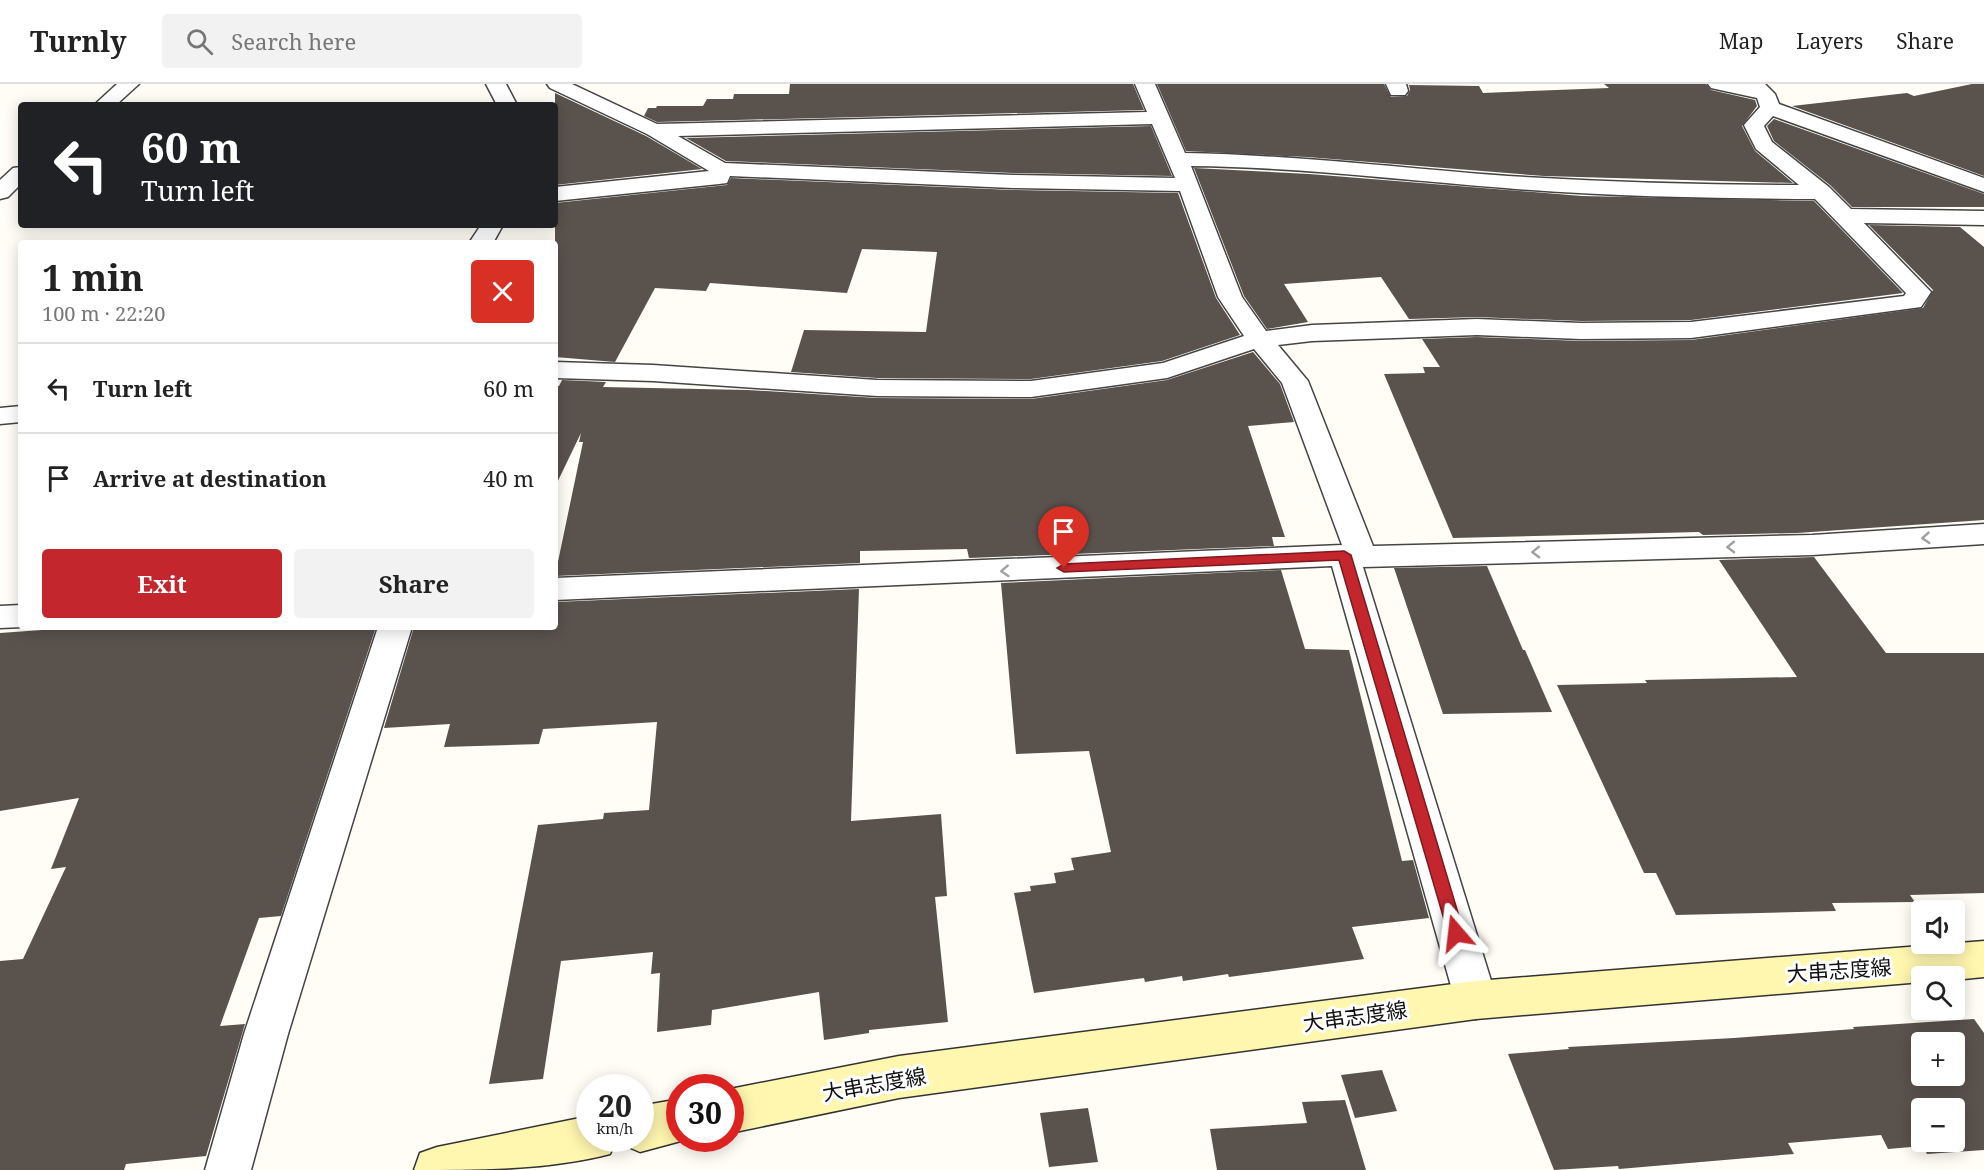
<!DOCTYPE html>
<html lang="en">
<head>
<meta charset="utf-8">
<style>
  :root { --surface:#fff; --page:#f2f2f2; --text:#222; --muted:#767676; --line:#e0e0e0; --accent:#c4262e }
  body { margin:0; font-family:"Noto Serif","Noto Sans JP",serif; background:var(--page); color:var(--text); height:100vh; display:flex; flex-direction:column; font-size:22px; white-space:nowrap }
  * { box-sizing:border-box; margin:0 }
  p { font-size:20px; color:var(--muted) }
  .icon { flex:none; width:33px; height:33px; fill:none; stroke:currentColor; stroke-width:2; stroke-linecap:round; stroke-linejoin:round }
  .map { position:relative; flex:1; overflow:hidden }
  .side { position:absolute; left:18px; top:156px; width:540px; height:390px; display:flex; flex-direction:column; background:var(--surface); border-radius:6px; box-shadow:0 3px 15px #0003 }
  .side>* { flex:none }
  .hud { position:absolute; left:18px; top:18px; width:540px; height:126px; border-radius:6px; box-shadow:0 3px 15px #0003; background:#202124; color:#fff; overflow:hidden }
  .controls { position:absolute; left:1911px; top:816px; display:grid; gap:12px }
  .controls a { display:grid; place-items:center; width:54px; height:54px; border-radius:6px; background:var(--surface); box-shadow:0 3px 15px #0003; font-size:30px }
  .speed { position:absolute; left:576px; top:990px; display:flex; gap:12px; font-size:30px; font-weight:700; text-align:center }
  .speed>* { display:grid; place-content:center; width:78px; height:78px; border-radius:50%; background:var(--surface); box-shadow:0 3px 15px #0003; line-height:1 }
  .speed small { font-size:15px; font-weight:400 }
  .speed .limit { border:9px solid #d22; background:#fff; color:#111 }
  .pin { position:absolute; display:grid; place-items:center; width:51px; height:51px; color:#fff; margin:-62px -26px; border-radius:50% 50% 50% 0; rotate:-45deg; box-shadow:0 0 6px #0007 }
  .pin .icon { rotate:45deg }
  .me { position:absolute; width:66px; margin:-33px; rotate:343deg; stroke-linejoin:round; filter:drop-shadow(0 0 4px #0008) }
  .turn { display:flex; align-items:center; gap:21px; height:126px; padding:0 24px; font-size:27px }
  .turn .icon { width:78px; height:78px; stroke-width:2.5 }
  .turn b { display:block; font-size:42px; line-height:51px }
  .round { display:grid; place-items:center; flex:none; width:63px; height:63px; border-radius:6px; background:var(--page) }
  .headline { display:flex; align-items:center; justify-content:space-between; height:102px; padding:0 24px }
  h1 { font-size:36px; font-weight:700; line-height:45px }
  .button { display:flex; gap:12px; margin-top:auto; padding:12px 24px }
  .button a { flex:1; height:69px; border-radius:6px; background:var(--accent); color:#fff; font-size:24px; font-weight:700; line-height:69px; text-align:center }
  .button a+a { background:var(--page); color:var(--text) }
  ul { padding:0; list-style:none }
  li { display:flex; align-items:center; gap:18px; height:90px; padding:0 24px; border-top:2px solid var(--line) }
  li div { flex:1 }
  li b { display:block; font-size:22px }
  li em { font-style:normal }
  header { display:flex; align-items:center; gap:36px; box-sizing:border-box; height:84px; padding:0 30px; background:var(--surface); border-bottom:2px solid var(--line) }
  header strong { font-size:28px }
  nav { display:flex; gap:33px; margin-inline-start:auto; font-size:21px }
  .search { width:420px; height:54px; background:var(--page); display:flex; align-items:center; gap:15px; box-sizing:border-box; padding:0 21px; border-radius:6px; color:var(--muted); font-size:22px }
  .map>svg:first-child { display:block }
</style>
</head>
<body>
<header>
<strong>Turnly</strong>
<div class="search"><svg class="icon" aria-label="search" viewBox="0 0 24 24"><circle cx="10" cy="10" r="6"/><path d="M15 15l6 6"/></svg>Search here</div>
<nav><a>Map</a><a>Layers</a><a>Share</a></nav>
</header>
<div class="map">
<svg width="1984" height="1086" viewBox="0 0 1984 1086">
  <rect width="100%" height="100%" fill="#fffdf5"/>
  <!-- building -->
  <g fill="#5a524d" fill-rule="evenodd">
    <polygon points="790,0 1133,0 1144,26 657,38 644,32 648,24 656,24 657,22 703,22 707,15 733,15 734,10 789,10"/>
    <polygon points="1157,0 1384,0 1391,13 1407,12 1410,6 1409,1 1479,2 1483,9 1609,4 1604,0 1706,0 1711,6 1755,16 1757,22 1742,42 1755,67 1793,99 1544,92 1307,73 1186,67"/>
    <polygon points="1972,0 1984,0 1984,92 1792,22 1907,9 1914,12"/>
    <polygon points="555,9 646,52 702,85 555,101"/>
    <polygon points="1774,35 1984,110 1984,123 1852,123 1830,101 1774,57 1767,42"/>
    <polygon points="1151,42 1172,92 1013,89 726,77 686,54"/>
    <polygon points="1194,84 1309,90 1582,112 1814,117 1903,209 1691,236 1581,237 1477,233 1409,235 1381,193 1284,200 1308,238 1267,245 1244,212"/>
    <polygon points="731,94 1013,106 1178,109 1216,214 1240,251 1162,277 1031,295 877,294 791,288 804,246 926,248 937,168 862,165 847,209 710,199 706,207 655,204 615,278 555,273 555,119 727,101"/>
    <polygon points="1869,141 1960,143 1984,163 1984,436 1797,449 1703,451 1699,448 1453,454 1384,290 1425,289 1423,283 1440,283 1422,255 1477,253 1581,257 1691,256 1923,224 1933,206"/>
    <polygon points="1253,268 1280,300 1294,338 1248,342 1285,453 1272,453 1274,462 969,474 967,465 860,467 860,479 555,492 583,358 579,358 581,349 555,403 555,302 559,302 562,296 606,298 603,303 748,306 877,314 1031,315 1167,296"/>
    <polygon points="1814,473 1886,569 1984,569 1984,809 1910,811 1915,818 1832,819 1836,827 1676,831 1656,789 1644,789 1557,601 1647,599 1645,596 1797,593 1719,476"/>
    <polygon points="1487,482 1523,566 1525,566 1552,628 1443,630 1394,484"/>
    <polygon points="1281,486 1305,565 1349,566 1402,777 1413,776 1429,834 1352,843 1364,875 1229,893 1228,890 1183,897 1182,892 1145,898 1144,894 1034,909 1014,809 1031,807 1030,802 1056,799 1054,789 1074,786 1071,774 1111,768 1089,667 1016,670 1001,499"/>
    <polygon points="859,505 851,737 941,730 947,812 935,813 948,938 869,946 869,949 824,956 819,908 712,926 711,941 657,948 660,889 651,890 653,868 561,877 543,995 489,1000 538,741 603,735 604,729 649,726 657,638 543,645 539,660 444,663 450,640 384,644 414,543 555,543 555,518"/>
    <polygon points="84,543 376,543 281,832 259,834 220,942 245,940 206,1072 126,1080 124,1086 0,1086 0,877 23,875 66,783 51,785 79,714 0,727 0,549"/>
    <path d="M1974,935L1984,949V1066L1927,1070L1923,1062L1888,1065L1881,1051L1788,1059L1794,1070L1619,1085L1618,1082L1554,1086L1508,970L1569,965L1568,963L1734,954L1854,945L1853,943ZM1922,958H1954V992H1922ZM1922,1024H1954V1058H1922Z"/>
    <polygon points="1382,986 1397,1027 1355,1034 1341,991"/>
    <polygon points="1345,1016 1366,1086 1217,1086 1210,1045 1307,1039 1302,1018"/>
    <polygon points="1088,1024 1098,1078 1049,1083 1040,1029"/>
  </g>
  <g fill="none" stroke-linecap="round" stroke-linejoin="round">
    <!-- minor casing -->
    <g stroke="#444" stroke-width="3">
      <g id="minor">
        <polygon points="117,0 139,0 116,21 94,21"/>
        <polygon points="486,0 506,0 517,21 497,21"/>
        <path d="M547,0H572L657,40L1147,28L1135,0H1155L1185,69C1294,71 1400,84 1508,92C1605,98 1702,101 1799,101L1756,65L1744,41L1760,23L1757,14L1711,4L1708,0H1765L1775,10L1779,20L1984,94V108L1773,32L1764,42L1772,58L1829,103L1851,125L1984,127V141L1864,139L1931,208L1921,223L1691,254L1581,255L1477,251L1312,257L1278,261L1308,297L1373,462L1812,451L1984,440V460L1812,471L1363,483L1497,916L1491,930L1476,935L1461,930L1455,916L1332,482L555,516V494L1342,461L1282,299L1254,265L1167,294L1031,313L877,312L653,297L555,294V278L653,281L877,296L1031,297L1163,279L1244,252L1218,213L1180,107L1013,104L730,92L727,99L719,100L555,117V103L709,87L647,50L550,4ZM1152,40L1175,94L1013,91L725,79L678,52ZM1191,82C1296,83 1400,96 1505,104C1608,113 1712,114 1815,115L1906,209L1904,212L1691,238L1581,239L1477,235L1312,241L1266,247L1242,213Z"/>
        <polygon points="1386,0 1406,0 1408,7 1405,11 1391,11"/>
        <polygon points="21,83 21,100 8,113 0,115 0,96 13,84"/>
        <polygon points="481,141 503,141 493,159 469,159"/>
        <polygon points="21,322 21,338 0,340 0,324"/>
        <polygon points="21,521 23,543 0,544 0,522"/>
        <polygon points="378,543 412,543 288,950 251,1086 205,1086 244,950"/>
      </g>
    </g>
    <!-- secondary casing -->
    <g stroke="#333" stroke-width="3">
      <g id="secondary">
        <polygon points="1984,857 1984,893 1954,896 1954,892 1922,892 1922,898 1476,935 899,1014 730,1049 730,1005 899,972 1476,897"/>
        <polygon points="680,1015 680,1054 692,1054 640,1068 624,1061 621,1054 640,1054 640,1022"/>
        <path d="M590,1032V1054H617L610,1070C549,1086 478,1086 414,1086L420,1069L437,1063Z"/>
      </g>
    </g>
    <!-- minor -->
    <use href="#minor" fill="#fff" fill-rule="evenodd"/>
    <!-- secondary -->
    <use href="#secondary" fill="#fff6b0" fill-rule="evenodd"/>
  </g>
  <!-- one-way arrows -->
  <defs><path id="oneway-chevron" d="M-2-3.5L2.5 0L-2 3.5" fill="none" stroke-width="1.6" stroke-linecap="round" stroke-linejoin="round" transform="scale(1.5)"/></defs>
  <g stroke="#a0a0a0">
    <use href="#oneway-chevron" transform="translate(1926 454) rotate(176)"/>
    <use href="#oneway-chevron" transform="translate(1731 463) rotate(179)"/>
    <use href="#oneway-chevron" transform="translate(1536 468) rotate(179)"/>
    <use href="#oneway-chevron" transform="translate(1005 487) rotate(177)"/>
  </g>
  <!-- route -->
  <polygon fill="#c4262e" stroke="#7f191e" stroke-width="1.5" points="1344,467 1351,471 1464,849 1462,855 1456,857 1450,855 1448,849 1339,476 1064,488 1057,484 1064,480"/>
  <g text-anchor="middle" dominant-baseline="central" stroke-width="6" stroke-linejoin="round" paint-order="stroke">
    <!-- near-street labels -->
    <g font-size="21" fill="#111" stroke="#fff">
      <text transform="translate(1839 886) rotate(-4)">大串志度線</text>
      <text transform="translate(1355 932) rotate(-8)">大串志度線</text>
      <text transform="translate(874 1000) rotate(-10)">大串志度線</text>
    </g>
  </g>
</svg>
<div class="controls">
<a><svg class="icon" aria-label="sound" viewBox="0 0 24 24"><path d="M4 9h4l5-4v14l-5-4H4zM17 9q2 3 0 6"/></svg></a>
<a><svg class="icon" aria-label="search" viewBox="0 0 24 24"><circle cx="10" cy="10" r="6"/><path d="M15 15l6 6"/></svg></a>
<a>+</a>
<a>−</a>
</div>
<div class="speed"><div>20<small>km/h</small></div><div class="limit">30</div></div>
<div class="pin" style="left:1064px;top:484px;background:#d93025"><svg class="icon" aria-label="arrive" viewBox="0 0 24 24"><path d="M6 21V4h12l-3 4 3 4H6"/></svg></div>
<svg class="me" style="left:1456px;top:849px" viewBox="-20 -20 40 40"><path d="M0-17L14 15 0 8-14 15z" fill="#c4262e" stroke="#fff" stroke-width="4"/></svg>
<div class="hud">
<div class="turn"><svg class="icon" aria-label="left" viewBox="0 0 24 24"><path d="M17 20v-9H6M10 6l-5 5 5 5"/></svg><div><b>60 m</b>Turn left</div></div>
</div>
<section class="side">
<div class="headline"><div><h1>1 min</h1><p>100 m · 22:20</p></div><a class="round" style="background:#d93025;color:#fff"><svg class="icon" aria-label="close" viewBox="0 0 24 24"><path d="M6 6l12 12M18 6L6 18"/></svg></a></div>
<ul>
<li><svg class="icon" aria-label="left" viewBox="0 0 24 24"><path d="M17 20v-9H6M10 6l-5 5 5 5"/></svg><div><b>Turn left</b></div><em>60 m</em></li>
<li><svg class="icon" aria-label="arrive" viewBox="0 0 24 24"><path d="M6 21V4h12l-3 4 3 4H6"/></svg><div><b>Arrive at destination</b></div><em>40 m</em></li>
</ul>
<div class="button"><a>Exit</a><a>Share</a></div>
</section>
</div>
</body>
</html>
